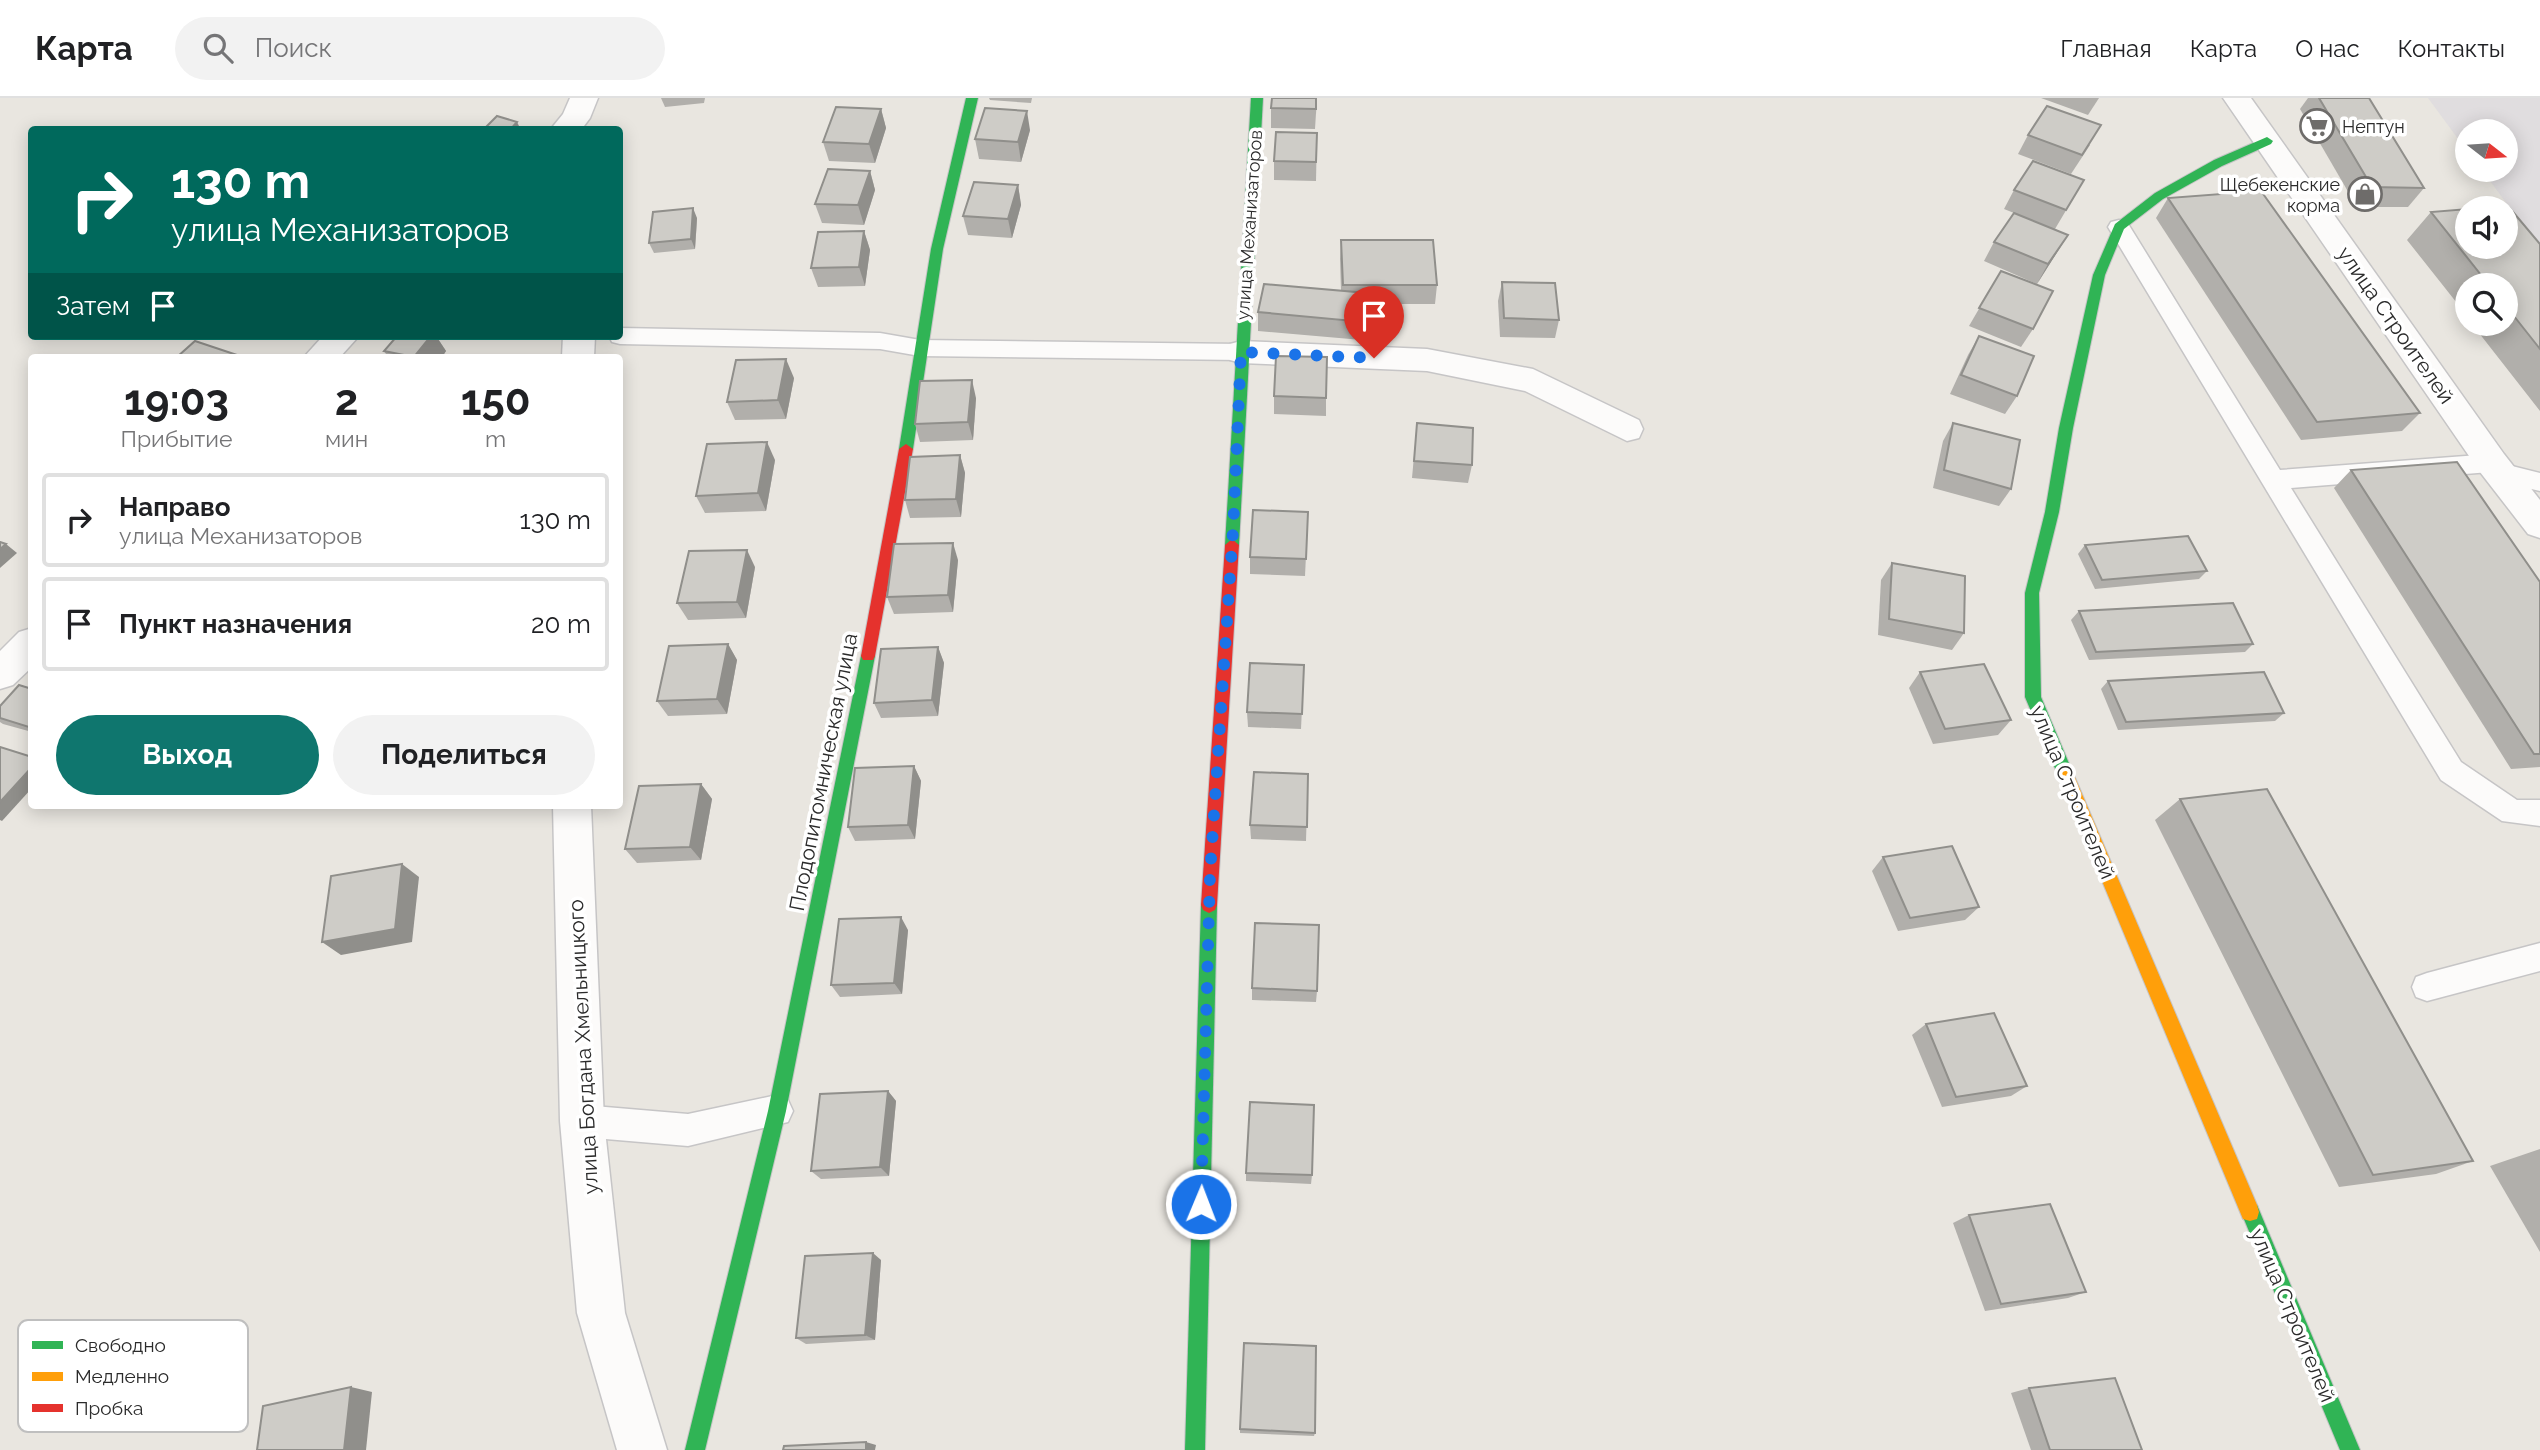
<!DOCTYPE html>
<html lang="ru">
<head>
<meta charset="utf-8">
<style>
  :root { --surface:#fff; --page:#f2f2f2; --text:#202124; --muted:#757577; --line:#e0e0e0; --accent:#0f766e }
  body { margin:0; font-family:Raleway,sans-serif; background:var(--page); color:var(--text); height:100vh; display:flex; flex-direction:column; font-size:26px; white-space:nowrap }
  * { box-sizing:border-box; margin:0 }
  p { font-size:23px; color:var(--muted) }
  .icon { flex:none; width:38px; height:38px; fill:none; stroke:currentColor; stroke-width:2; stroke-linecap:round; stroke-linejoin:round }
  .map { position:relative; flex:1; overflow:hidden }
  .side { position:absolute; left:28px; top:256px; width:595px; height:455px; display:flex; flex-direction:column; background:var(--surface); border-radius:7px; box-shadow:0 4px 18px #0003 }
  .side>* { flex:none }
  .top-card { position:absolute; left:28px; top:28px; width:595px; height:214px; border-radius:7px; box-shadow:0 4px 18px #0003; background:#00695c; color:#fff; overflow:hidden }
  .needle { width:46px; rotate:107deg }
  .tools { position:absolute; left:2455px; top:21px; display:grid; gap:14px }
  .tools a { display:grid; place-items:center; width:63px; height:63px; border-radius:50%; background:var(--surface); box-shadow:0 4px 18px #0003; font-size:35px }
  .pin { position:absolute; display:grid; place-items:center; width:60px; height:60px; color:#fff; margin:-72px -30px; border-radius:50% 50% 50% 0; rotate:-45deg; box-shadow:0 0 7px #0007 }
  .pin .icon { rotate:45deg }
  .me { position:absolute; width:77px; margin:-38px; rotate:1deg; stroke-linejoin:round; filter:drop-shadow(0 0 5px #0008) }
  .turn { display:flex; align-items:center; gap:24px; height:147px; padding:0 28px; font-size:32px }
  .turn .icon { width:91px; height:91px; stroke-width:2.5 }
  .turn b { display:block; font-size:49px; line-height:60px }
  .then { display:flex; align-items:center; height:66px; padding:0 28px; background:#0003; gap:14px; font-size:26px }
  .eta { display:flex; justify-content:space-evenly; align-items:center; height:119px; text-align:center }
  .eta b { font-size:42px; font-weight:700; line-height:49px }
  .button { display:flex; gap:14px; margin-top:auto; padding:14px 28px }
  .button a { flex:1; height:80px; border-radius:42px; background:var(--accent); color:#fff; font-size:28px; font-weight:700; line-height:80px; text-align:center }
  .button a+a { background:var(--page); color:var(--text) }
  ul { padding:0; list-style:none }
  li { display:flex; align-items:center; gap:21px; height:94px; margin:0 14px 10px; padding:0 14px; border:4px solid var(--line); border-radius:7px }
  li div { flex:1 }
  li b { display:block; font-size:26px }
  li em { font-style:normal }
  header { display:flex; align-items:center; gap:42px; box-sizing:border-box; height:98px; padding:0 35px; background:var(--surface); border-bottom:2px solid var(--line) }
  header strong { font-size:33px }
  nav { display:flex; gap:38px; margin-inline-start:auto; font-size:24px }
  .search { width:490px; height:63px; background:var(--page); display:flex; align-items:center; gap:18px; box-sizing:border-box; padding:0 24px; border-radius:38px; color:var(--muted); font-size:26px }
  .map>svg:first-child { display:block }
</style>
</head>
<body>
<header>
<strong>Карта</strong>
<div class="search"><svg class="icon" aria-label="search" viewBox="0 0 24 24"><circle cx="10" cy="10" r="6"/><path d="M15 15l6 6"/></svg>Поиск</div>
<nav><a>Главная</a><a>Карта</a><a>О нас</a><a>Контакты</a></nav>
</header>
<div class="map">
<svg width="2540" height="1352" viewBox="0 0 2540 1352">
  <rect width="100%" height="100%" fill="#e9e6e0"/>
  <!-- industrial -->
  <polygon fill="#e0dddf" points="2428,0 2540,0 2540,151 2482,72 2506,72 2506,33 2468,33 2467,53"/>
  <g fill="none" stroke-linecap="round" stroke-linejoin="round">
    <!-- lane casing -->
    <g stroke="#c6c5c6" stroke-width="3">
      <g id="lane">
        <polygon points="2119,122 2127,124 2280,372 2492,356 2501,358 2504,366 2540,375 2540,393 2493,382 2490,374 2291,390 2461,664 2517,702 2540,702 2540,728 2502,723 2441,682 2108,129 2111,124"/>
        <polygon points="620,230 880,235 920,242 1241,246 1249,248 1253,254 1249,260 1241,262 920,258 880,251 620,246 612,244 609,238 620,238"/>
        <polygon points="2540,845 2540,873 2427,903 2416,899 2412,889 2416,879 2427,875"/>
        <polygon points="777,997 788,1002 793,1013 788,1024 688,1048 582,1039 571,1034 566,1023 571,1012 582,1007 688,1016"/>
      </g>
    </g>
    <!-- street casing -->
    <g stroke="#c6c5c6" stroke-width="3">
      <g id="street">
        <polygon points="570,0 598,0 590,20 581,32 550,32 563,16"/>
        <polygon points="2223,0 2251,0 2504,356 2540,402 2540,440 2528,436 2480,374"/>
        <polygon points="323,238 359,238 340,259 304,259"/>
        <polygon points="563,238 595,238 594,259 562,259"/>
        <polygon points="1241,243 1427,251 1533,271 1639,322 1643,331 1639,340 1627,343 1525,293 1427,273 1241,265 1230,262 1225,254 1230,246"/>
        <polygon points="32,530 32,569 13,587 0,591 0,553 19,534"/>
        <polygon points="553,707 591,707 604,1023 625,1215 667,1352 617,1352 577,1215 560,1023"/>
      </g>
    </g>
    <!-- fast casing -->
    <g stroke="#c6c5c6" stroke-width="2">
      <g id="fast">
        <polygon points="966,0 978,0 943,151 913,351 906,356 899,351 931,151"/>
        <polygon points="1251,0 1263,0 1239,447 1232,453 1225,447"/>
        <polygon points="2267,39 2273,43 2271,46 2222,68 2163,101 2124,131 2105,177 2073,330 2059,414 2039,495 2041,599 2073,675 2071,680 2065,682 2059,680 2057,675 2025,599 2025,495 2045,414 2059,330 2093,177 2115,126 2155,95 2214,62"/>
        <polygon points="868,552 873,554 875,558 786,1013 705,1352 685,1352 768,1013 861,558 863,554"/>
        <polygon points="1209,799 1215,802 1217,807 1205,1352 1185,1352 1201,807 1203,802"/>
        <polygon points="2250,1105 2257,1107 2360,1352 2340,1352 2241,1114 2243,1107"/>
      </g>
    </g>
    <!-- slow casing -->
    <g stroke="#c6c5c6" stroke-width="2">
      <polygon id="slow" points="2065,668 2071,670 2073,675 2257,1107 2259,1114 2257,1121 2250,1123 2243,1121 2057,675 2059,670"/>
    </g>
    <!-- jam casing -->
    <g stroke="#c6c5c6" stroke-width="2">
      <g id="jam">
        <polygon points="906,346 913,351 875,558 873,562 863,562 861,558 899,351"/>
        <polygon points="1232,441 1239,447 1217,807 1215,812 1209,815 1203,812 1201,807 1225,447"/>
      </g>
    </g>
    <!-- lane -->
    <use href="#lane" fill="#fcfbfa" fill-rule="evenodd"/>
    <!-- street -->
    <use href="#street" fill="#fcfbfa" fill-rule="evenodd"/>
    <!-- fast -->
    <use href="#fast" fill="#30b455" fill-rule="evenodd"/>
    <!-- slow -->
    <use href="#slow" fill="#ff9f0a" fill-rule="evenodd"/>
    <!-- jam -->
    <use href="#jam" fill="#e5322d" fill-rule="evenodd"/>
  </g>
  <!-- wall -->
  <g fill="#b1afab">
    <polygon points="661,0 705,0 704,5 665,9"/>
    <polygon points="989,0 1032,0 1031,5 990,2"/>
    <polygon points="1317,0 1315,31 1271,30 1271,10"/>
    <polygon points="2041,0 2099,0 2088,17"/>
    <polygon points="2308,0 2369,0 2424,90 2408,109 2357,109 2300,11"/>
    <polygon points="881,11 886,30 875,65 829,63 823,44"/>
    <polygon points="1030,32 1021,64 979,61 975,41"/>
    <polygon points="1317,35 1316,83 1274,82 1274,63"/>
    <polygon points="2028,37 2090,47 2071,76 2018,56"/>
    <polygon points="870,73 875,92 864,127 822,125 815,106"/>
    <polygon points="2084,82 2055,131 2068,137 2037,186 1984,163 1994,144 2014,115 2004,111 2014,92"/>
    <polygon points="1018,87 1021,107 1012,140 968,137 963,118"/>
    <polygon points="2168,100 2420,315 2402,333 2301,342 2156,120"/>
    <polygon points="2431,114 2540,146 2540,313 2472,226 2506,226 2506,187 2468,187 2468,219 2407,142"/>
    <polygon points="697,120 695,151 654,155 649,145"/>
    <polygon points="864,133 870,152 865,188 818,189 811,170"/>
    <polygon points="1341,142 1437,187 1435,206 1366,206 1362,242 1258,233 1258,214 1341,193 1340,161"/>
    <polygon points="2001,173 2033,231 2021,249 1969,228"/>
    <polygon points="1502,184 1559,222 1555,240 1500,239 1498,203"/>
    <polygon points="397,238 436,238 446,253 442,259 388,259 384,253"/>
    <polygon points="1979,238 2017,298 2005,316 1950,296 1968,257"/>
    <polygon points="794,280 786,321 735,322 727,304"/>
    <polygon points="1274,298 1326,300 1326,318 1274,316"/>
    <polygon points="976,300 973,342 920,344 915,326"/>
    <polygon points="1417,325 1472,367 1468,385 1412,380"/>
    <polygon points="1953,325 2011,391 1999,408 1933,390 1943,343"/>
    <polygon points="960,357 965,375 961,419 910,420 905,402"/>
    <polygon points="775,362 766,413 705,415 696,398"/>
    <polygon points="2351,372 2540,484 2540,669 2511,671 2334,390"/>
    <polygon points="1308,414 1305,478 1250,476 1250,459"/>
    <polygon points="2085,447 2207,473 2199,481 2095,491 2078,456"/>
    <polygon points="958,462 953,514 894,516 887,499"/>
    <polygon points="1892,465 1964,535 1952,552 1878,537 1881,482"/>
    <polygon points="755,469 746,520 688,522 677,505"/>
    <polygon points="2079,513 2253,546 2245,554 2089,562 2071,522"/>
    <polygon points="728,546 737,562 727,616 668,618 657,603"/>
    <polygon points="938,549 944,565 938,618 881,620 874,605"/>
    <polygon points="1304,567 1301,631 1248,629 1247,614"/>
    <polygon points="1920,574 2011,622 1998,637 1933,646 1909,590"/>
    <polygon points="2108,583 2284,615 2275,623 2118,632 2101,591"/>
    <polygon points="32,591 32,634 3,626 0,624 0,608"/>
    <polygon points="914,668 921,683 915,741 855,743 848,729"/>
    <polygon points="1308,676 1306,743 1251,741 1250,727"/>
    <polygon points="701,686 712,701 701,762 637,765 625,751"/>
    <polygon points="2180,701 2473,1063 2436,1076 2339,1089 2155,722"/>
    <polygon points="1883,759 1979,809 1965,822 1898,833 1872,773"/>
    <polygon points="908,832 902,896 840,899 831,887"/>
    <polygon points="1252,890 1317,893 1316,904 1252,902"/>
    <polygon points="1926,926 2027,988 2011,998 1942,1009 1912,937"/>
    <polygon points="888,993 896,1003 889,1078 821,1081 811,1073"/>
    <polygon points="2540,1051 2540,1154 2490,1068"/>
    <polygon points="1246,1075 1312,1077 1311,1086 1246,1083"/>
    <polygon points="1969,1117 2086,1194 2068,1200 1985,1213 1953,1125"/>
    <polygon points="881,1162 875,1242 806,1246 796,1240"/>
    <polygon points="2029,1290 2142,1352 2031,1352 2011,1295"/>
    <polygon points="1240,1331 1315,1335 1314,1338 1240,1335"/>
  </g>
  <!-- shaded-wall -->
  <g fill="#908f8b">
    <polygon points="881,11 886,30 875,65 869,46"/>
    <polygon points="1027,13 1030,32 1021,64 1018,44"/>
    <polygon points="517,24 521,32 510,32"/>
    <polygon points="870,73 875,92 864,127 858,107"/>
    <polygon points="1018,87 1021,107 1012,140 1008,121"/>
    <polygon points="693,110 697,120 695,151 691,141"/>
    <polygon points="864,133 870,152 865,188 859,169"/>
    <polygon points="2068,137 2056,156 2037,186 2048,166"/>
    <polygon points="1367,195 1366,214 1362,242 1364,224"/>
    <polygon points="431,238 436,238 446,253 442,259 414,259"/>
    <polygon points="786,261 794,280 786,321 778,302"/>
    <polygon points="972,282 976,300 973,342 968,324"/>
    <polygon points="767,344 775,362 766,413 758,395"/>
    <polygon points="960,357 965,375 961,419 956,401"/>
    <polygon points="953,445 958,462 953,514 948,497"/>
    <polygon points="6,446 17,455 0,470 0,451"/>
    <polygon points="747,452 755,469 746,520 737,504"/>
    <polygon points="728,546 737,562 727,616 717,601"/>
    <polygon points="938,549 944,565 938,618 932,602"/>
    <polygon points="914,668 921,683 915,741 908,727"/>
    <polygon points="32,669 32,690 2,723 0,722 0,704"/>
    <polygon points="701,686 712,701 701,762 690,749"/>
    <polygon points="402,766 419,779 412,844 341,857 322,844"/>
    <polygon points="901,819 908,832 902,896 894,885"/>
    <polygon points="888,993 896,1003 889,1078 880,1069"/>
    <polygon points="873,1155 881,1162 875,1242 865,1237"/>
    <polygon points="351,1289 372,1294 366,1352 344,1352"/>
    <polygon points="866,1344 876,1347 875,1352 866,1352"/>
  </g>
  <!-- building -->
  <g fill="#ceccc7" stroke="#908f8b" stroke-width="2">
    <polygon points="1272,0 1316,0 1316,11 1271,10"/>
    <polygon points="2319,0 2369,0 2424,90 2372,89"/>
    <polygon points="2047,8 2101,27 2082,57 2028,37"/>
    <polygon points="836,9 881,11 869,46 823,44"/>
    <polygon points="985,10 1027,13 1018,44 975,41"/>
    <polygon points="497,18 517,24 510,32 483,32"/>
    <polygon points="1276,34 1317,35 1316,64 1274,63"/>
    <polygon points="2033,63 2084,82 2066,112 2014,92"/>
    <polygon points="828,71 870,73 858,107 815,106"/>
    <polygon points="974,84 1018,87 1008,121 963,118"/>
    <polygon points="2261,93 2420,315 2317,324 2168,100"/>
    <polygon points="2508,108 2540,146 2540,251 2506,208 2506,187 2489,187 2431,114 2468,111 2468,149 2506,149 2506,110 2482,110"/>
    <polygon points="693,110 691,141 649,145 653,114"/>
    <polygon points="2014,115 2068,137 2048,166 1994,144"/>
    <polygon points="864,133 859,169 811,170 818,134"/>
    <polygon points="1341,142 1433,142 1437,187 1343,187"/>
    <polygon points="2001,173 2053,193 2033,231 1979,210"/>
    <polygon points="1502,184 1555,185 1559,222 1504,220"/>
    <polygon points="1264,186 1367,195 1364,224 1258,214"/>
    <polygon points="397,238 431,238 414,259 384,253"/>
    <polygon points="1979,238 2034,258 2017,298 1961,277"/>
    <polygon points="195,243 243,259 177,259"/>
    <polygon points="1276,258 1327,259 1326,300 1274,298"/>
    <polygon points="786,261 778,302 727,304 736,262"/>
    <polygon points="972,282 968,324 915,326 920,283"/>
    <polygon points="1417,325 1473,330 1472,367 1414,363"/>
    <polygon points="1953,325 2020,342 2011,391 1944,372"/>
    <polygon points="767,344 758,395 696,398 707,346"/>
    <polygon points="960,357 956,401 905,402 910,359"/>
    <polygon points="2457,364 2540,484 2540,656 2534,656 2351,372"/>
    <polygon points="1253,412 1308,414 1306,461 1250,459"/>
    <polygon points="2188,438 2207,473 2102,482 2085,447"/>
    <polygon points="0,444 6,446 0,451"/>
    <polygon points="953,445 948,497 887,499 894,446"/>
    <polygon points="747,452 737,504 677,505 689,453"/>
    <polygon points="1892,465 1965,478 1964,535 1889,521"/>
    <polygon points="2233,505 2253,546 2096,554 2079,513"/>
    <polygon points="728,546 717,601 657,603 669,548"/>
    <polygon points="938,549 932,602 874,605 881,551"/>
    <polygon points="1250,565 1304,567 1302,616 1247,614"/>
    <polygon points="1984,566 2011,622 1945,631 1920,574"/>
    <polygon points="2264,574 2284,615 2126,624 2108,583"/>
    <polygon points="19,587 32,591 32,630 0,620 0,608"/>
    <polygon points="0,649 32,659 32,669 0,704"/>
    <polygon points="914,668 908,727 848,729 855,670"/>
    <polygon points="1254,674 1308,676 1307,729 1250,727"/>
    <polygon points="701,686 690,749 625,751 639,688"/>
    <polygon points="2267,691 2473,1063 2373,1077 2180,701"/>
    <polygon points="1952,748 1979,809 1910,820 1883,759"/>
    <polygon points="402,766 395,831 322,844 331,778"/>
    <polygon points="901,819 894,885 831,887 839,821"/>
    <polygon points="1255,825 1319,827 1317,893 1252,890"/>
    <polygon points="1994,915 2027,988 1956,999 1926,926"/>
    <polygon points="888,993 880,1069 811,1073 820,996"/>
    <polygon points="1250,1004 1314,1007 1312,1077 1246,1075"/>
    <polygon points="2050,1106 2086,1194 2001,1206 1969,1117"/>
    <polygon points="873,1155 865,1237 796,1240 805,1158"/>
    <polygon points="1244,1245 1316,1248 1315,1335 1240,1331"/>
    <polygon points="2115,1280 2142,1352 2050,1352 2029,1290"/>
    <polygon points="351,1289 344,1352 257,1352 263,1308"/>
    <polygon points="866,1344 866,1352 783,1352 784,1348"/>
  </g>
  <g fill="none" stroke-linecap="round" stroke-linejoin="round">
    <!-- route -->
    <polyline stroke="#1a73e8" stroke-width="12" stroke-dasharray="0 21.6" points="1201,1106 1210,776 1233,433 1241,254 1374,260"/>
  </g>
  <!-- icons -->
  <defs>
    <g id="supermarket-ring" transform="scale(1.75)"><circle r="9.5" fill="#fff" stroke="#6e6c6a" stroke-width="1.5"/><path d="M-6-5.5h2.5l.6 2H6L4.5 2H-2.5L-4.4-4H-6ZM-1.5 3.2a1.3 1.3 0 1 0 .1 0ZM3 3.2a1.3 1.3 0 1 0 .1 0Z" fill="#6e6c6a"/></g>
    <g id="shop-ring" transform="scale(1.75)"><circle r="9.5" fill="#fff" stroke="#6e6c6a" stroke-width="1.5"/><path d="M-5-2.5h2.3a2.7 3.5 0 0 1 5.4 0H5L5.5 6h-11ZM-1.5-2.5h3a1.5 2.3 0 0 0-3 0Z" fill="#6e6c6a"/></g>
  </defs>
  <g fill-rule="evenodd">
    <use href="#supermarket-ring" x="2317" y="28"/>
    <use href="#shop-ring" x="2365" y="96"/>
  </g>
  <g text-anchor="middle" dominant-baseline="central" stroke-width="7" stroke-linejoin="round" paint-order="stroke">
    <!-- far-poi labels -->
    <g font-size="18" fill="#2b2b2b" stroke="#fff" text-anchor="start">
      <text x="2342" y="28">Нептун</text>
      <text x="2340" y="86" text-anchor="end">Щебекенские<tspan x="2340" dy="21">корма</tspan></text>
    </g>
    <!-- far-street labels -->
    <g font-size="18" fill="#2b2b2b" stroke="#fff">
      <text transform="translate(1249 127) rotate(-86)">улица Механизаторов</text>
    </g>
    <!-- street labels -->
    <g font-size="21" fill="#2b2b2b" stroke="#fff">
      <text transform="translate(2396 227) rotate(55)">улица Строителей</text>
      <text transform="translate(823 674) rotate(-79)">Плодопитомническая улица</text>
      <text transform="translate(2073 694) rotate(67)">улица Строителей</text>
      <text transform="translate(583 949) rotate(-93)">улица Богдана Хмельницкого</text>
      <text transform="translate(2293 1217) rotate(67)">улица Строителей</text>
    </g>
  </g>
  <!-- legend -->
  <rect x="18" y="1222" width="230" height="112" rx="10" fill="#fff" stroke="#bfbfbf" stroke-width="2"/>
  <rect x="32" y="1243" width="31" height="8" fill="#30b455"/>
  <rect x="32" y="1274" width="31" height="9" fill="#ff9f0a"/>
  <rect x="32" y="1306" width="31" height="8" fill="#e5322d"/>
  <g font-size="19" fill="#2b2b2b">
    <text x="75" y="1254">Свободно</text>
    <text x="75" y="1285">Медленно</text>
    <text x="75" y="1317">Пробка</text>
  </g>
</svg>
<div class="tools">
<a><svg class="needle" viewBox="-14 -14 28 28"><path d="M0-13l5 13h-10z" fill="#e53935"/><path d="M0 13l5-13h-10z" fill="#757577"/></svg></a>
<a><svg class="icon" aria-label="sound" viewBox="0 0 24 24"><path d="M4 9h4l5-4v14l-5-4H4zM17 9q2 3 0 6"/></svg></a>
<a><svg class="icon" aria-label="search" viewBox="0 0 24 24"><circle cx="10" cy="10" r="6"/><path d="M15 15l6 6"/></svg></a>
</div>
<div class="pin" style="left:1374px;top:260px;background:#d93025"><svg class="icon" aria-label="arrive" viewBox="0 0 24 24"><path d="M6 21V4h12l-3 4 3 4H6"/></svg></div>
<svg class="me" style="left:1201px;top:1106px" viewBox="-20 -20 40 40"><circle r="17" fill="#1a73e8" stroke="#fff" stroke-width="3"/><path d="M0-11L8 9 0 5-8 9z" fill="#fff"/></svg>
<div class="top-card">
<div class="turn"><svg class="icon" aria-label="right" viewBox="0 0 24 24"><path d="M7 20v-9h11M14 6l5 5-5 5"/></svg><div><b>130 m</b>улица Механизаторов</div></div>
<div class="then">Затем<svg class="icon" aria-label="arrive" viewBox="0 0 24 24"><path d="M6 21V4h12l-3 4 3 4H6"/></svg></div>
</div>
<section class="side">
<div class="eta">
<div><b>19:03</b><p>Прибытие</p></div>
<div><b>2</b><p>мин</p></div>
<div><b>150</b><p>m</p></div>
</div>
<ul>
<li><svg class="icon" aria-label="right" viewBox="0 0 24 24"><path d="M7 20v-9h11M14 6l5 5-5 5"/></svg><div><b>Направо</b><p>улица Механизаторов</p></div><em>130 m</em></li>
<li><svg class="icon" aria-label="arrive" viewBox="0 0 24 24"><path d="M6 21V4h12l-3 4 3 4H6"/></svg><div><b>Пункт назначения</b></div><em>20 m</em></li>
</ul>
<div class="button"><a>Выход</a><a>Поделиться</a></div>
</section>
</div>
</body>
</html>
